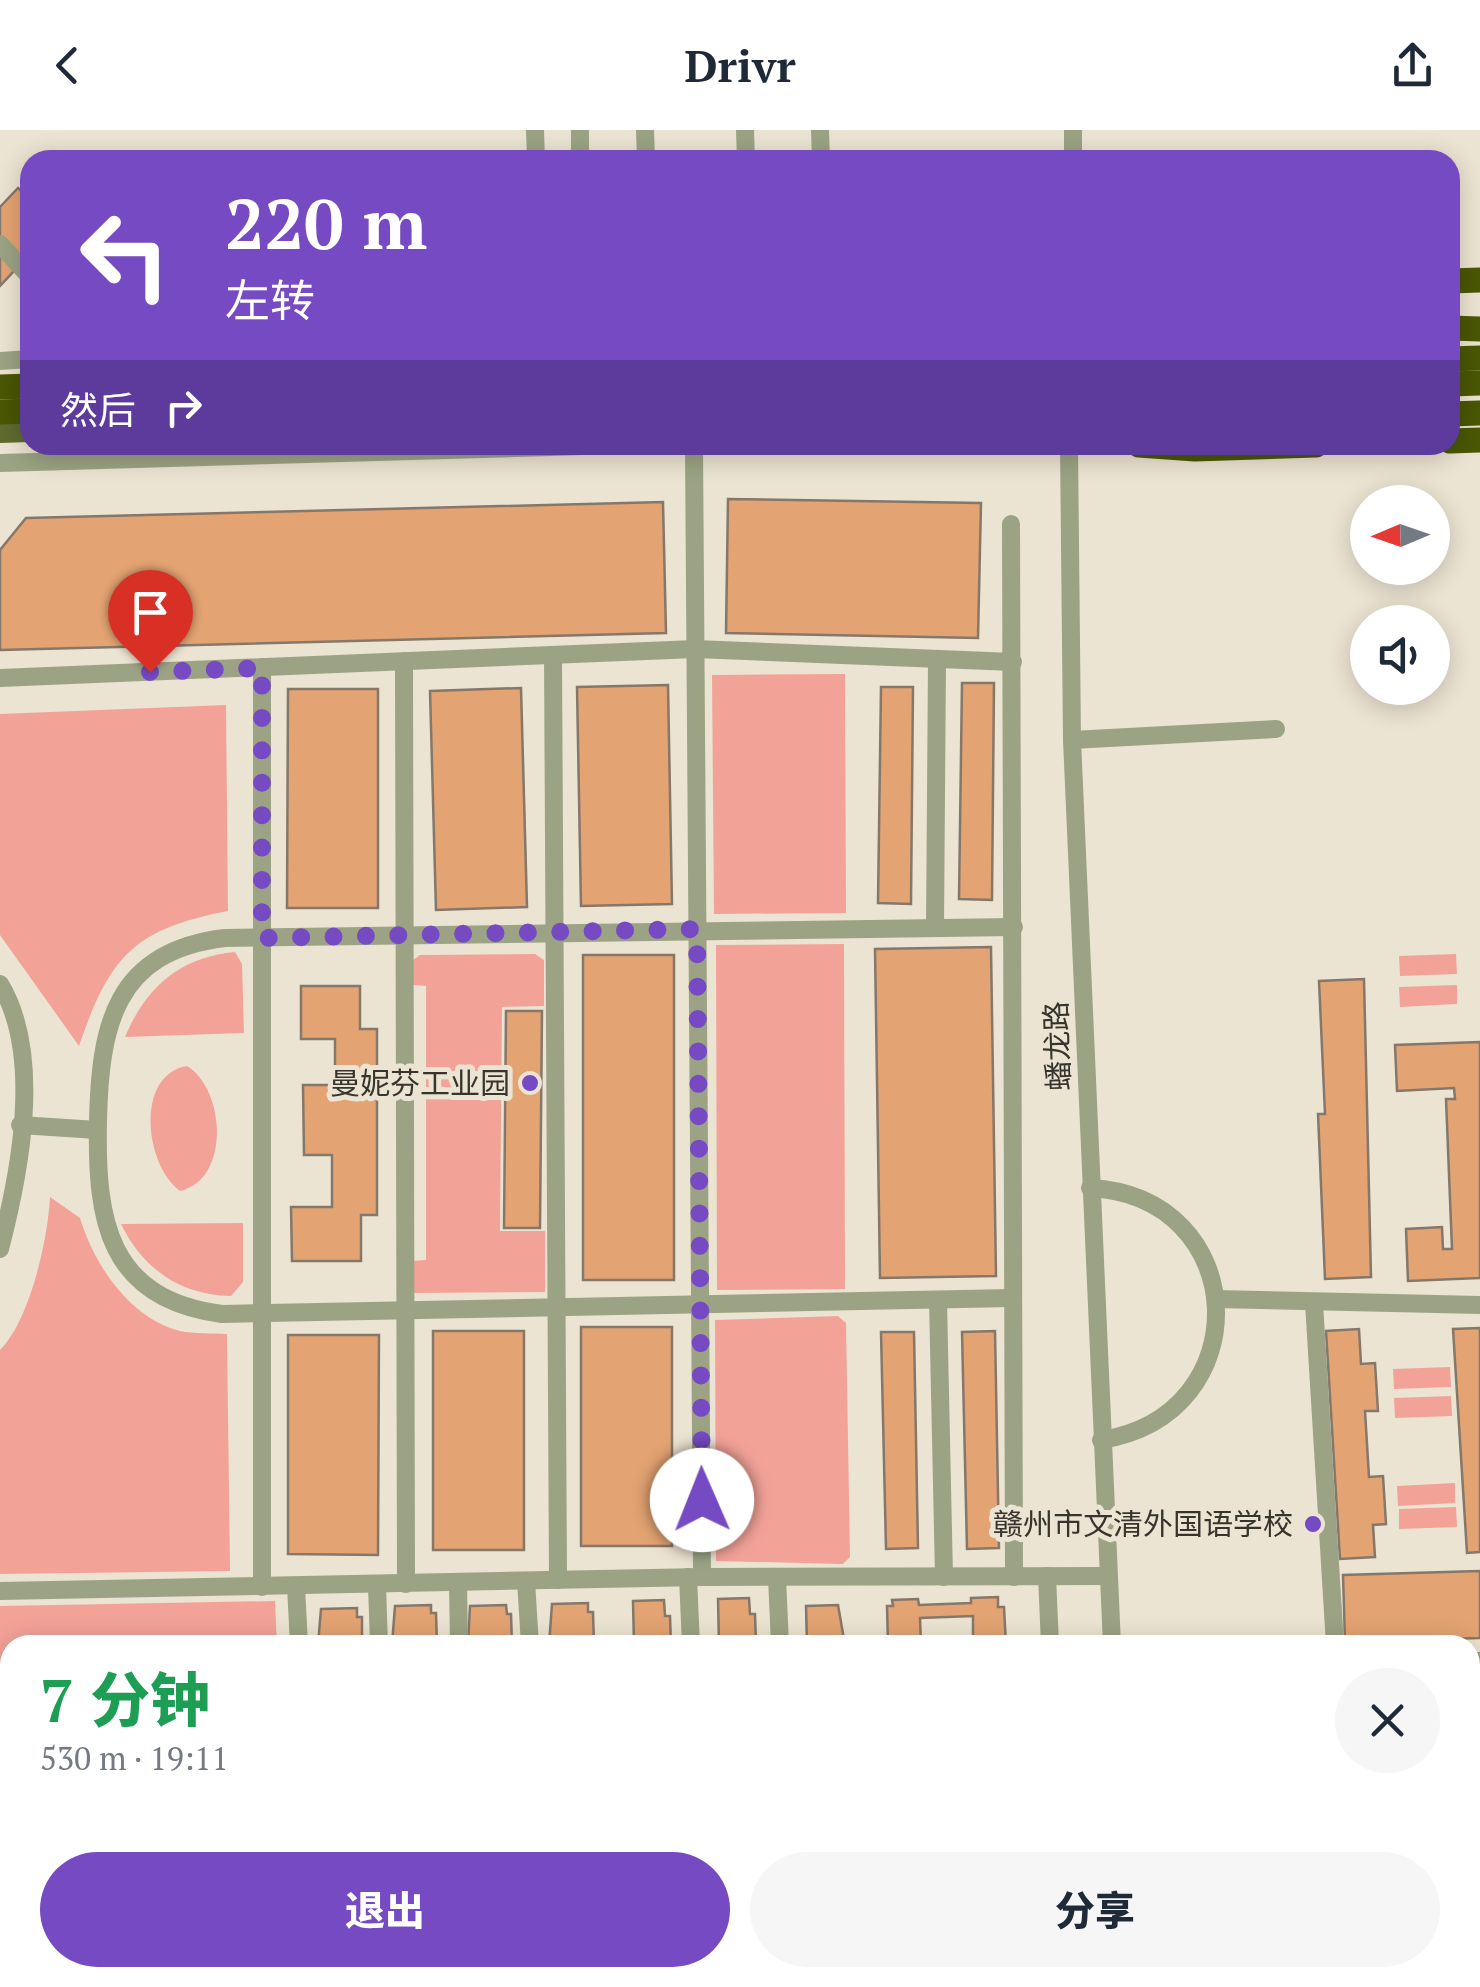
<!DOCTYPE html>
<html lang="zh">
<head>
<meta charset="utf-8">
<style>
  :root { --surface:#fff; --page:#f6f6f7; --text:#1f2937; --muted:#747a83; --accent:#754ac3 }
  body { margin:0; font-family:"PT Serif","Noto Sans SC",serif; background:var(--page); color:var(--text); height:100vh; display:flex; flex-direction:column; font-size:38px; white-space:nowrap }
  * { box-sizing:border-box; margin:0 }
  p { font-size:32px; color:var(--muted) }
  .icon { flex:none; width:55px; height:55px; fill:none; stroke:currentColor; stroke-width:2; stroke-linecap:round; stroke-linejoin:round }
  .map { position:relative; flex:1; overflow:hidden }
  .side { position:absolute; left:0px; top:1505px; width:1480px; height:352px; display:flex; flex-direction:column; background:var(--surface); border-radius:30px 30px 0 0; box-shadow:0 5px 25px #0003 }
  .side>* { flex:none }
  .banner { position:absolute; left:20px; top:20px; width:1440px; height:305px; border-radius:30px; box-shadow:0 5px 25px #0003; background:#754ac3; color:#fff; overflow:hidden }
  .needle { width:65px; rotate:268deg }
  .controls { position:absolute; left:1350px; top:355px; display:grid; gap:20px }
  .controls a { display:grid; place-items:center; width:100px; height:100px; border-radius:50%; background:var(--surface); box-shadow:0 5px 25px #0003; font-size:50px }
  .pin { position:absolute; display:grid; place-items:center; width:85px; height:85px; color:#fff; margin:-102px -42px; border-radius:50% 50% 50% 0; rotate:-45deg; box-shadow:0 0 10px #0007 }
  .pin .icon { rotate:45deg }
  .me { position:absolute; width:110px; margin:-55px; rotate:359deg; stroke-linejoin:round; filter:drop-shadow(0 0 8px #0008) }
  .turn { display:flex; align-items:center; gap:35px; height:210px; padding:0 40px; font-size:45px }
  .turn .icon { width:130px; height:130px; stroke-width:2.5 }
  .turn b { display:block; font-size:70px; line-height:85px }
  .then { display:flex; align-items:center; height:95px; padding:0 40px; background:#0003; gap:20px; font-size:38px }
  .round { display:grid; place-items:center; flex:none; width:105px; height:105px; border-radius:52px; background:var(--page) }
  .overview { display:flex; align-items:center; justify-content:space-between; height:170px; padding:0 40px }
  h1 { font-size:60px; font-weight:800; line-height:75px; color:#1e9e55 }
  .cta { display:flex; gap:20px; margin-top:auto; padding:20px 40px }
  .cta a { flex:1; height:115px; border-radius:60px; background:var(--accent); color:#fff; font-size:40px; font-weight:800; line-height:115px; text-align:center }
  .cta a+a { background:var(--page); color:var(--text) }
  header { display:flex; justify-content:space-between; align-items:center; height:130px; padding:0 40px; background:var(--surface); font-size:45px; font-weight:800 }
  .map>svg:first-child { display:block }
</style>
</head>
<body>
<header><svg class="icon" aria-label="back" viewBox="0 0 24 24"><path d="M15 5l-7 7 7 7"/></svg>Drivr<svg class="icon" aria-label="share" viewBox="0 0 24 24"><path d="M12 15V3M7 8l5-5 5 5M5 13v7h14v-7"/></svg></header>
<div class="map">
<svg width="1480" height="1857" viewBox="0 0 1480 1857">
  <rect width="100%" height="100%" fill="#ece4d2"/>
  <!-- green -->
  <g fill="#f3a298">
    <polygon points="845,544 846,783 714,784 712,545"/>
    <path d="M226,575L228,781C134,799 110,826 79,916L0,805V584Z"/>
    <polygon points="844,814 845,1159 717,1160 716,815"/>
    <path d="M235,822L242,834L244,903L125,907C146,857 180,827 235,822Z"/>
    <polygon points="535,824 544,830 544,876 502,877 500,1101 545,1101 545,1162 412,1163 412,1131 426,1130 426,856 413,855 413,830 420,825"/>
    <polygon points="1456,824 1457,844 1400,846 1399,826"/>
    <polygon points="1457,855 1457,874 1400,877 1399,857"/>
    <path d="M187,936C225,959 231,1049 180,1061C145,1036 134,945 187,936Z"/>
    <path d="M50,1067L80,1088C94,1134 129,1188 180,1201C194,1204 212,1203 227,1204L230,1441L0,1444V1220C30,1190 48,1109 50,1067Z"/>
    <path d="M243,1093V1152L231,1166C180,1165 143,1139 121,1094Z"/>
    <polygon points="838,1186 846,1193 850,1427 843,1434 716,1431 715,1190"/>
    <polygon points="1450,1237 1451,1257 1394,1259 1393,1239"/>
    <polygon points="1451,1266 1452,1286 1395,1288 1394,1268"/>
    <polygon points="1455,1353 1455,1373 1398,1376 1397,1356"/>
    <polygon points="1456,1377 1457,1397 1399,1399 1399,1379"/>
    <polygon points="275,1471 277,1515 10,1515 10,1767 0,1756 0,1476"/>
    <rect x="1470" y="1559" width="10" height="116"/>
    <polygon points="817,1848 1076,1848 1068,1857 818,1857"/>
  </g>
  <!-- building -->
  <g fill="#e3a372" stroke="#86776b" stroke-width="2.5">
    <polygon points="18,58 30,70 30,124 0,156 0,77"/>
    <polygon points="728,369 981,373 978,508 726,503"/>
    <polygon points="663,372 666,503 0,520 0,420 26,388"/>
    <polygon points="962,553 994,553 992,770 959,769"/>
    <polygon points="668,555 672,774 581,776 577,557"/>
    <polygon points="881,557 913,557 911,774 878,773"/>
    <polygon points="521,558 527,777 436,780 430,561"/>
    <polygon points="288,559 378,559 378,778 287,778"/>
    <polygon points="991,817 996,1146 880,1148 875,819"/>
    <rect x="583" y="825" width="91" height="325"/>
    <polygon points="1364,849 1371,1147 1325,1149 1318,984 1325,984 1319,851"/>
    <polygon points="301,856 360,856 360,899 377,899 377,1085 361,1085 361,1131 292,1131 291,1077 332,1077 332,1025 304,1025 303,955 335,955 335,909 301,909"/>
    <polygon points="506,881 542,881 540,1098 504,1098"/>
    <polygon points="1480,912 1480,1148 1408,1151 1406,1099 1442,1097 1443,1119 1452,1119 1446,969 1455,969 1454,958 1397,961 1395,915"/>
    <rect x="581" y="1197" width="91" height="219"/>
    <polygon points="1480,1198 1480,1422 1467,1423 1453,1199"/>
    <polygon points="1359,1199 1361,1234 1375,1233 1378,1281 1365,1281 1369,1347 1383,1346 1386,1394 1373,1395 1375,1427 1340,1429 1326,1201"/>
    <rect x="433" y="1201" width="91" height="219"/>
    <polygon points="995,1201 999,1418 967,1419 962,1202"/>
    <polygon points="881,1202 914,1202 918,1418 886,1419"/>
    <polygon points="288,1205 379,1205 378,1425 288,1424"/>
    <polygon points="1480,1441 1480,1508 1345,1512 1343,1445"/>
    <polygon points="998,1467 998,1477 1004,1477 1006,1515 973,1515 973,1486 920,1488 921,1515 888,1515 887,1476 893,1476 892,1470 918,1469 919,1475 971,1473 971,1468"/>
    <polygon points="749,1468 750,1484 755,1484 756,1515 719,1515 718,1469"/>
    <polygon points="664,1470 665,1486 670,1486 671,1515 634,1515 633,1471"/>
    <polygon points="588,1473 588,1482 593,1482 594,1515 549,1515 552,1474"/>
    <polygon points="431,1475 431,1483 436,1483 437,1515 392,1515 395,1476"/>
    <polygon points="506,1475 507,1484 511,1484 512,1515 468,1515 470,1476"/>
    <polygon points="838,1475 845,1515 807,1515 806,1476"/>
    <polygon points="357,1478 357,1487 362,1487 362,1515 318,1515 321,1479"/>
    <polygon points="650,1848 683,1848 683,1852 650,1853"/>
    <rect x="731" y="1848" width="57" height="9"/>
  </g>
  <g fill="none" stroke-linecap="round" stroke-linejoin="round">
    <!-- minor -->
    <g stroke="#9ba384" stroke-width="18">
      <polyline points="535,0 536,30"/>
      <polyline points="580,0 580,30"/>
      <polyline points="645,0 646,30"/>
      <polyline points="745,0 746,30"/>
      <polyline points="820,0 821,30"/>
      <polyline points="1073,0 1073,30"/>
      <polyline points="0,114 30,147"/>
      <polyline points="0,231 30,229"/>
      <polyline points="694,315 702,1447"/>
      <polyline points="839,315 989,315"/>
      <polyline points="1069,315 1072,610 1112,1515"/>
      <polyline points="0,333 618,315"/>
      <polyline points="1011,394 1014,1447"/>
      <polyline points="553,525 558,1450"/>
      <polyline points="404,531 406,1454"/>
      <polyline points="262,537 262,1457"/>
      <polyline points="0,548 695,519 1013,532"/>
      <polyline points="1072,610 1276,599"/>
      <polyline points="935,798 937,529"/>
      <path d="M0,854C43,925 20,1042 0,1119"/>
      <polyline points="20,995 97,1000"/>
      <path d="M1090,1058C1251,1066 1261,1285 1101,1310"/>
      <path d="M1011,1168L222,1184C107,1169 96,1089 98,992C100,897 114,821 225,808L1014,797"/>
      <polyline points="1216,1169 1480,1175"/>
      <polyline points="938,1170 944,1447"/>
      <polyline points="1314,1173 1335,1515"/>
      <polyline points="1047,1446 1050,1515"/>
      <polyline points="688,1447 691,1515"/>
      <polyline points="777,1447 780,1515"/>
      <polyline points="526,1451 530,1515"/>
      <polyline points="458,1453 459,1515"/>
      <polyline points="377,1455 379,1515"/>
      <polyline points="296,1456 299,1515"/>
      <polyline points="0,1461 702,1447 1108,1446"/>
      <polyline points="1470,1531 1480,1531"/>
      <polyline points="580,1848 622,1857"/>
      <polyline points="703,1848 703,1857"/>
      <polyline points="806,1848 806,1857"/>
      <polyline points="1132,1848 1133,1857"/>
    </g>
    <!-- major -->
    <g stroke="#5f6b2f" stroke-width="22">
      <polyline points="0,302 30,301"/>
      <polyline points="1470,1791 1480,1789"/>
      <polyline points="1470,1822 1480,1820"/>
      <polyline points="0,1831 10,1831"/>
      <polyline points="461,1848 512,1857"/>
      <polyline points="1171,1857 1214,1848"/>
      <polyline points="1306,1857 1350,1848"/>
    </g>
    <!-- highway -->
    <g stroke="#4a5703" stroke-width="25">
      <polyline points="1450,151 1480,150"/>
      <polyline points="1450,198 1480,199"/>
      <polyline points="1450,254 1480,253"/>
      <polyline points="0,257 30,256"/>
      <polyline points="0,282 30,281"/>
      <polyline points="1450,284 1480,283"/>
      <polyline points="1450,311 1480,310"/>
      <polyline points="1139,315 1195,319 1316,315"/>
    </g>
    <!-- highway-bridge -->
    <polyline stroke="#4a5703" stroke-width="25" points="1450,229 1480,228"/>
  </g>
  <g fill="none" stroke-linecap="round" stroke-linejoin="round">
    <!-- route -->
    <polyline stroke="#754ac3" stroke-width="18" stroke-dasharray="0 32.4" points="150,542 262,538 262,808 697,799 702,1370"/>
  </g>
  <!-- markers -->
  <g fill="#754ac3" stroke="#ece4d2" stroke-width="4">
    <circle cx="530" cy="953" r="10"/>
    <circle cx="1313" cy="1394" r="10"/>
  </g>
  <g text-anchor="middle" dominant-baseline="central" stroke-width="10" stroke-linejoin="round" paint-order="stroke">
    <!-- street labels -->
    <g font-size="30" fill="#36342c" stroke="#ece4d2">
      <text transform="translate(1057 916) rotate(-92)">蟠龙路</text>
    </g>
    <!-- poi labels -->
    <g font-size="30" fill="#36342c" stroke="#ece4d2" text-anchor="end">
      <text x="510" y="953">曼妮芬工业园</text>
      <text x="1293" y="1394">赣州市文清外国语学校</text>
    </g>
  </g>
</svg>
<div class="controls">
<a><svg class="needle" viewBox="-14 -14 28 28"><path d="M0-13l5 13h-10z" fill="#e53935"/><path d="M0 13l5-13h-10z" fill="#747a83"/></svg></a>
<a><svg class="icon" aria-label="sound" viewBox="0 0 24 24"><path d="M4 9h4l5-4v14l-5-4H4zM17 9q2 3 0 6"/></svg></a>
</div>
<div class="pin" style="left:150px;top:542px;background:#d93025"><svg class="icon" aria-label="arrive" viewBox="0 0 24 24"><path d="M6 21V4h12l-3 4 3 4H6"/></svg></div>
<svg class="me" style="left:702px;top:1370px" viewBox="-20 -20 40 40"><circle r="19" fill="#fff"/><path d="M0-13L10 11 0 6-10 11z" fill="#754ac3"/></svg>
<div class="banner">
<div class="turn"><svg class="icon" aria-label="left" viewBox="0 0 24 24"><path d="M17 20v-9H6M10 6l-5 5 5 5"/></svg><div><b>220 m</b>左转</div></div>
<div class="then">然后<svg class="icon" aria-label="right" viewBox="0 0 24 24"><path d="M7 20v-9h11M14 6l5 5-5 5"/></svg></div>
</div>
<section class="side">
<div class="overview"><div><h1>7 分钟</h1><p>530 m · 19:11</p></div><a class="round"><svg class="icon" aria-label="close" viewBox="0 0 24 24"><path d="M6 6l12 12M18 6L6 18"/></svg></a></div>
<div class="cta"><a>退出</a><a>分享</a></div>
</section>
</div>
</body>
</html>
